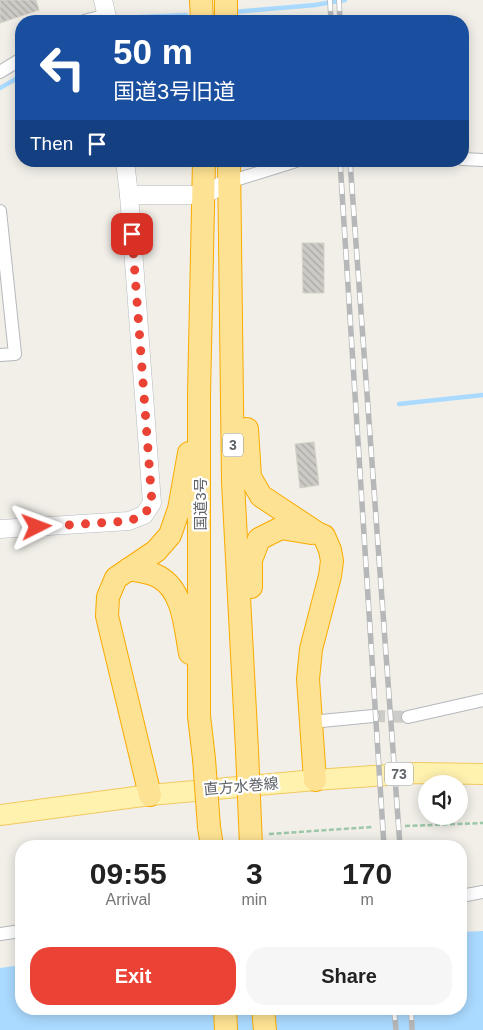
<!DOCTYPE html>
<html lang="en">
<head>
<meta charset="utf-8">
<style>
  :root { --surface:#fff; --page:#f6f6f6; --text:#222; --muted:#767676; --accent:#ea4335 }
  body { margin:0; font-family:Arial,"Noto Sans JP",sans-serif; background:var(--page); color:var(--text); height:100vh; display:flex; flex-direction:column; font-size:19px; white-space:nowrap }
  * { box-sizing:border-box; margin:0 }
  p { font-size:16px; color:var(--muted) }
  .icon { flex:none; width:28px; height:28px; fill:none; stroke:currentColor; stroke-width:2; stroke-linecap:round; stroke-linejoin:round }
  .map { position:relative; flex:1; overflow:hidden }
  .panel { position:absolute; left:15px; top:840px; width:452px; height:175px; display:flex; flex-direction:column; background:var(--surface); border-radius:20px; box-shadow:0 2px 12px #0003 }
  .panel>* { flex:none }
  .banner { position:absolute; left:15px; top:15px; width:454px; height:152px; border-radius:20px; box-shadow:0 2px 12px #0003; background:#1a4fa0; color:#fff; overflow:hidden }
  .tools { position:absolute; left:418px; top:775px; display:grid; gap:10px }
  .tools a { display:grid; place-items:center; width:50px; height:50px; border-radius:50%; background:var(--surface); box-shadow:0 2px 12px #0003; font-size:25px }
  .pin { position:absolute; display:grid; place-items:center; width:42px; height:42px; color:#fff; margin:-21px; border-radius:10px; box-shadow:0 2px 8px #0006 }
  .me { position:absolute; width:55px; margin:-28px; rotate:87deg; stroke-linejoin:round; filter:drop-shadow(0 0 4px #0008) }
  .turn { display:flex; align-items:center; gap:18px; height:105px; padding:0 15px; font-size:22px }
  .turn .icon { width:65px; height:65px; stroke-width:2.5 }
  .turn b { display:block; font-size:35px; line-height:42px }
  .then { display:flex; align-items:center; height:48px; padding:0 15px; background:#0003; gap:10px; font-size:19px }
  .eta { display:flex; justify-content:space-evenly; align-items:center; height:85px; text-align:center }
  .eta b { font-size:30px; font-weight:700; line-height:35px }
  .action { display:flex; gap:10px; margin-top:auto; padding:10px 15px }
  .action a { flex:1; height:58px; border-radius:20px; background:var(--accent); color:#fff; font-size:20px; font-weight:700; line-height:58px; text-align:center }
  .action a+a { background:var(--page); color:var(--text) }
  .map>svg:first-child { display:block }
</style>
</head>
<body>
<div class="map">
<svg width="483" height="1030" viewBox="0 0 483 1030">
  <defs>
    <pattern id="building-back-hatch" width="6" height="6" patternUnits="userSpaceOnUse" patternTransform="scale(1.25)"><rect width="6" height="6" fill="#cccac5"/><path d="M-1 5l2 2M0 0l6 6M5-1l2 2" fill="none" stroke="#a9a8a4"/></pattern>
  </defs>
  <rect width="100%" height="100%" fill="#f1efe8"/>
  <!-- water -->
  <polygon fill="#aadaff" points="483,931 483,1030 0,1030 0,968 21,965 21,1009 461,1009 461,932"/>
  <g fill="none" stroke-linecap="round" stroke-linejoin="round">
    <!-- stream -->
    <g stroke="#aadaff" stroke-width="4.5">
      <polyline points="234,12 315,5 345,0"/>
      <polyline points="120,18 186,15"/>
      <polyline points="0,88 21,76"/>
      <polyline points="399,404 483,395"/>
    </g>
  </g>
  <!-- building -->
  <g fill="url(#building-back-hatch)" stroke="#d6d1c6">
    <polygon points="0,0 36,0 39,10 0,23"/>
    <polygon points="302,243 324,243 324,293 303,293"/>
    <polygon points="314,442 319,485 300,488 295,444"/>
  </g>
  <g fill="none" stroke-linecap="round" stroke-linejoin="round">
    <!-- street-tunnel -->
    <polyline stroke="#ccccc8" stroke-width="12" stroke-dasharray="12 6" stroke-linecap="butt" points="373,716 408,717"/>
    <!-- street casing -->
    <g stroke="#b5b8bc" stroke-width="14">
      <g id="street">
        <polyline points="84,21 107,15"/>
        <polyline points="0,72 21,59"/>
        <polyline points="462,159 483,160"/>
        <polyline points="229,182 296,161"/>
        <polyline points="0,211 15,354 0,355"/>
        <polyline points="408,717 483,700"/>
        <polyline points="311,722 373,716"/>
        <polyline points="461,896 483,892"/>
        <polyline points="0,934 21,931"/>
      </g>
    </g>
    <!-- secondary casing -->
    <g stroke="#b6babf" stroke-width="19">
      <g id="secondary">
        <polyline points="103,0 108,21"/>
        <polyline points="129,195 203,195 229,182"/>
        <polyline points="0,529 129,521 144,515 152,503 129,195 125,161"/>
      </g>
    </g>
    <!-- primary casing -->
    <g stroke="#f2c960" stroke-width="22">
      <polyline id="primary" points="0,815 150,795 315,780 417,773 483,774"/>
    </g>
    <!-- highway casing -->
    <g stroke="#f9ab00" stroke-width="24">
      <g id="highway">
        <polyline points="201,0 202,21"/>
        <polyline points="226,0 226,21"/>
        <polyline points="204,161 199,395 199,716 204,759"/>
        <polyline points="229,161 233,482 247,750"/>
        <polyline points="247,429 250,477 261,496 317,533 324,536 330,550 332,561 330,576 311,649 308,679 315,780"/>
        <path d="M129,569C138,571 151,572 159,577C184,591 185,628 190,653"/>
        <polyline points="251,587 251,560 259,539 281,528 311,533"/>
        <polyline points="150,795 107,616 108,597 116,578 156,551 170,535 179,509 189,453"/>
        <polyline points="250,822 251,846"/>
        <polyline points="209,827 212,846"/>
        <polyline points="225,1009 226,1030"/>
        <polyline points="263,1009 265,1030"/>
      </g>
    </g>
    <!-- path -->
    <g stroke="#9cc7a9" stroke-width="2.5" stroke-dasharray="5 2.5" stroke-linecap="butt">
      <polyline points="405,826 483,823"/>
      <polyline points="269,834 372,827"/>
    </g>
    <!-- street -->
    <use href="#street" stroke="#fff" stroke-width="12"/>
    <!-- secondary -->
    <use href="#secondary" stroke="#fff" stroke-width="18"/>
    <!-- primary -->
    <use href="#primary" stroke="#fff2af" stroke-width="20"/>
    <!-- highway -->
    <use href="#highway" stroke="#fde293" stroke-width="22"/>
    <!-- rail casing -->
    <g stroke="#b6b7b8" stroke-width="5.5">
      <g id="rail">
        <polyline points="330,0 331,21"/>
        <polyline points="339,0 340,21"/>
        <polyline points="340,161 384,846"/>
        <polyline points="350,161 400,846"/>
        <polyline points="394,1009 396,1030"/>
        <polyline points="411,1009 412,1030"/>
      </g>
    </g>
    <!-- rail -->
    <use href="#rail" stroke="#fff" stroke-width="4" stroke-dasharray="11" stroke-linecap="butt"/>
    <!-- highway-bridge casing -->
    <g stroke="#f9ab00" stroke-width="24" stroke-linecap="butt">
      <g id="highway-bridge">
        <polyline points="247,750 250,822"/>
        <polyline points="204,759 209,827"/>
      </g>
    </g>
    <!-- highway-bridge -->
    <use href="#highway-bridge" stroke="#fde293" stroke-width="22"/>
  </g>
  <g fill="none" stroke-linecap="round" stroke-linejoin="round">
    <!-- route -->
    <polyline stroke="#ea4335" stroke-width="9" stroke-dasharray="0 16.2" points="37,527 129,521 144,515 152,503 132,234"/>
  </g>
  <g text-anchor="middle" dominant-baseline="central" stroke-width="4.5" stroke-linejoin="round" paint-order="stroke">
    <!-- shield labels -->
    <g fill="#fff" stroke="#8f9295" stroke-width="1">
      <rect x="223" y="433.5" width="20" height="23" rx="4"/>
      <rect x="385" y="762.5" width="28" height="23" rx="4"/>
    </g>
    <g font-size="14" font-weight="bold" fill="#5f6368">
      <text x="233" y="445">3</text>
      <text x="399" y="774">73</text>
    </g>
    <!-- street labels -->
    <g font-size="15" fill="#5f6368" stroke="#fff">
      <text transform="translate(200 504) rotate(-90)">国道3号</text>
      <text transform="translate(241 786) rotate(-5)">直方水巻線</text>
    </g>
  </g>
</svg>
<div class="tools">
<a><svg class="icon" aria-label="sound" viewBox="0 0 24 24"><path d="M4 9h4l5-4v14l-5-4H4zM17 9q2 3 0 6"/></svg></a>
</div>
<div class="pin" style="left:132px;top:234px;background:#d93025"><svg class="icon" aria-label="arrive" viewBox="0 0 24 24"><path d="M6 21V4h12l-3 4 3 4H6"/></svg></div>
<svg class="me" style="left:37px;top:527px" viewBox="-20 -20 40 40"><path d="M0-17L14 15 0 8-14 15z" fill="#ea4335" stroke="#fff" stroke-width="4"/></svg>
<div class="banner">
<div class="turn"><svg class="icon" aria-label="left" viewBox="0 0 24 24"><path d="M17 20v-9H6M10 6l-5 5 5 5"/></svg><div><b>50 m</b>国道3号旧道</div></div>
<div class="then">Then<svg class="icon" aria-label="arrive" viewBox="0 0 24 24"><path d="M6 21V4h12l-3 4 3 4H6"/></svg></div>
</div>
<section class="panel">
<div class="eta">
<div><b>09:55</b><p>Arrival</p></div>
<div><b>3</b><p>min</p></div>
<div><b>170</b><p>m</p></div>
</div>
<div class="action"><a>Exit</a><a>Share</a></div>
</section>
</div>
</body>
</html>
